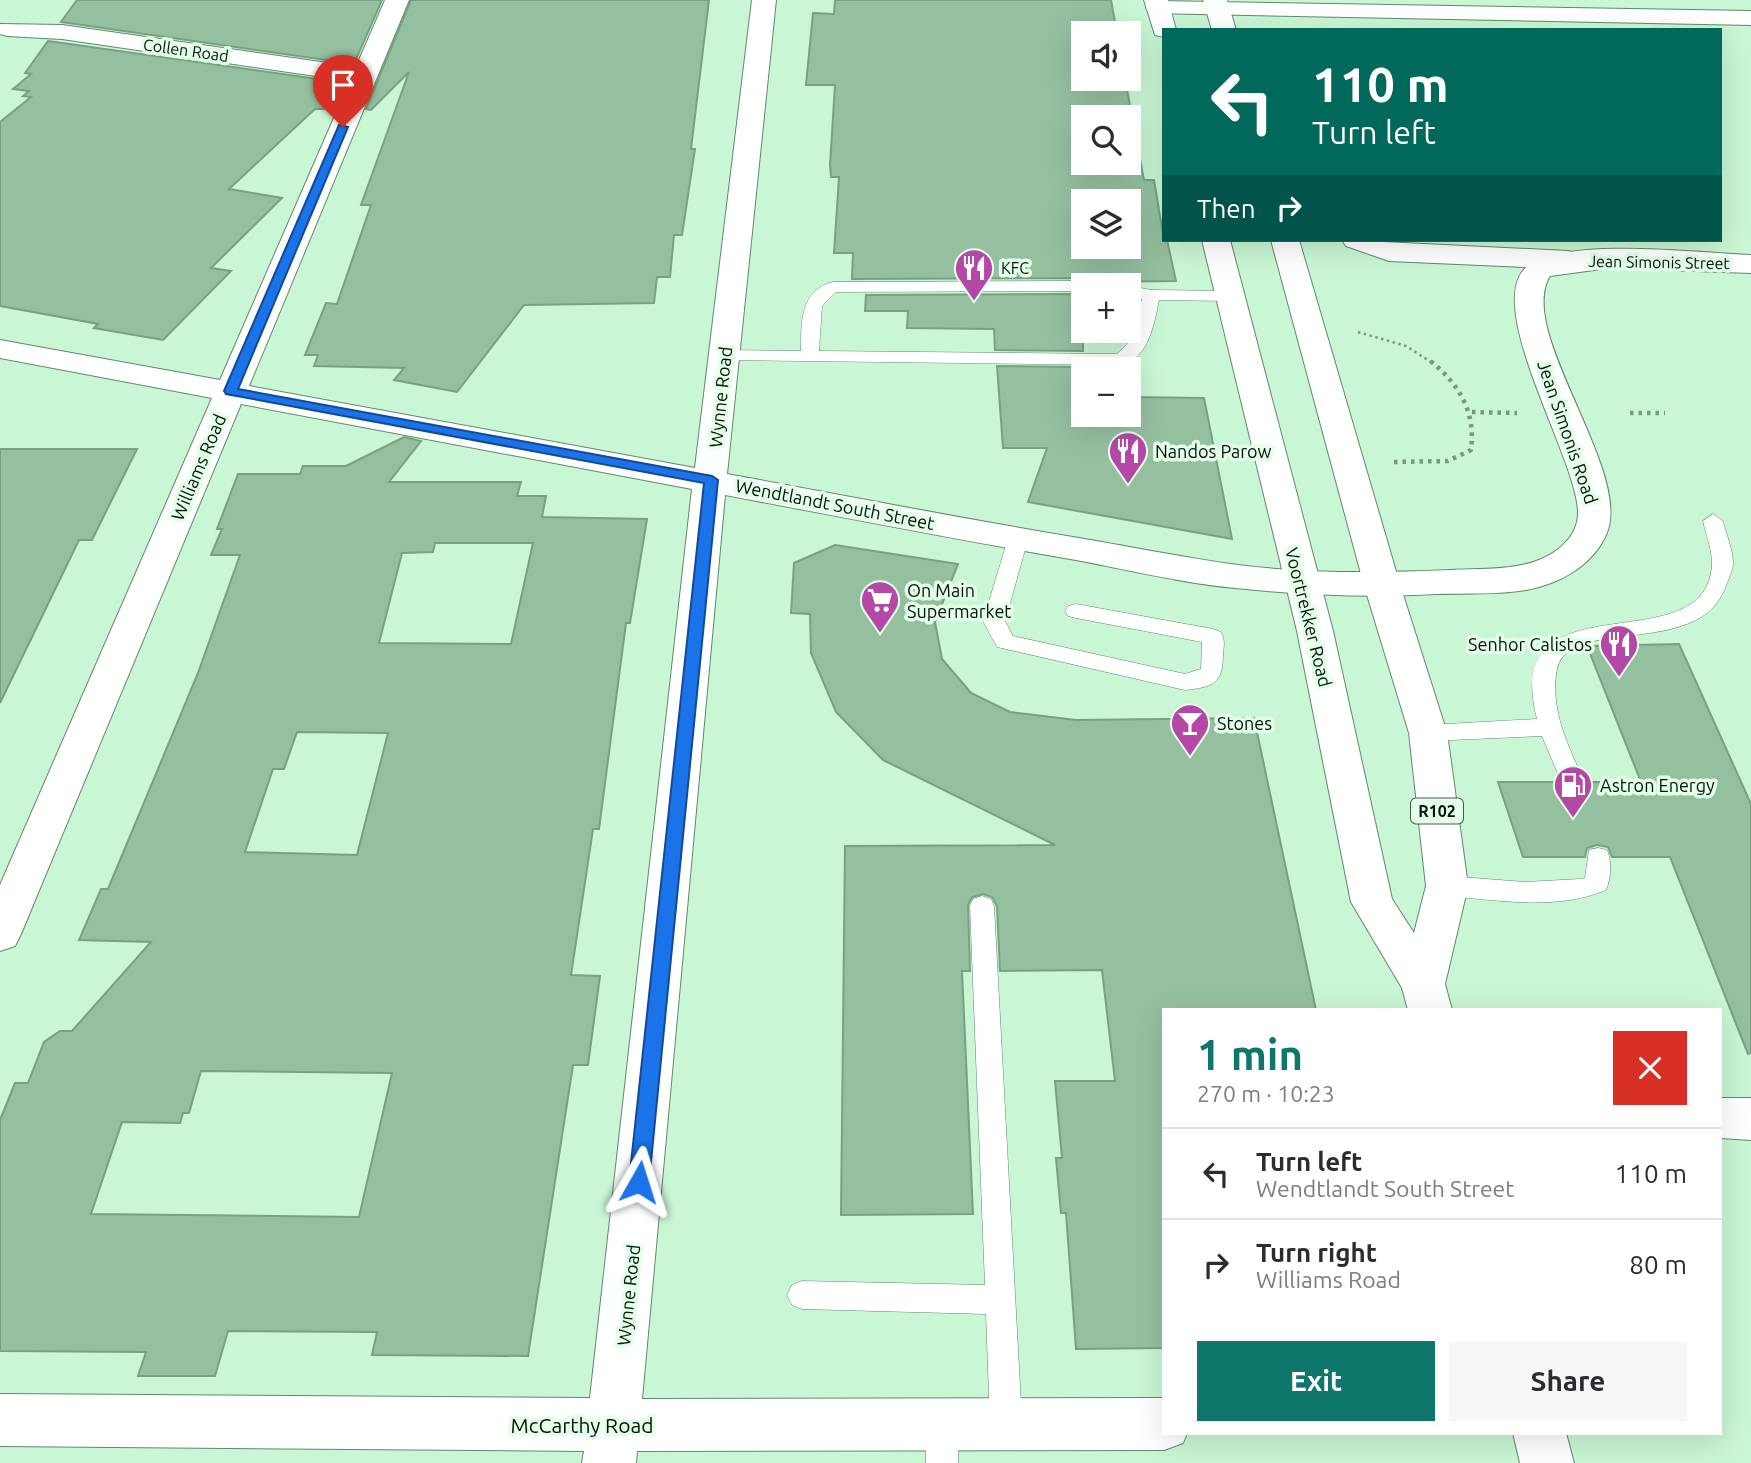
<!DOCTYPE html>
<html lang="en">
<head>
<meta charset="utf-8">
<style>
  :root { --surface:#fff; --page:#f7f7f7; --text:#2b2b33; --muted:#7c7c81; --line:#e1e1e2; --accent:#0f766e }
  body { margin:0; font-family:Ubuntu,sans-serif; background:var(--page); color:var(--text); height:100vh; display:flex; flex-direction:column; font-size:26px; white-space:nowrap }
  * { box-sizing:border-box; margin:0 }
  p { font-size:23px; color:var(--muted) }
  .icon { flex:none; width:38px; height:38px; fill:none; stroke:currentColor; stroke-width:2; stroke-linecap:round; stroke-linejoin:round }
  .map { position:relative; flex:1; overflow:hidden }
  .drawer { position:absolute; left:1162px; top:1008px; width:560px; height:427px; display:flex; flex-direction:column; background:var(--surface); border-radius:0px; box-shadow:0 7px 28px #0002 }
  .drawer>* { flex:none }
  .guide { position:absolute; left:1162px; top:28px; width:560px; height:214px; border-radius:0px; box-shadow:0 7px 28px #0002; background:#00695c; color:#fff; overflow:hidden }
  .fabs { position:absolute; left:1071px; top:21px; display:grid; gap:14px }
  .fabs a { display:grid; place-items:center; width:70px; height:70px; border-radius:0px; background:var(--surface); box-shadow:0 7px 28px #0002; font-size:35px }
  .pin { position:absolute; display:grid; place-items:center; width:60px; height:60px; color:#fff; margin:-72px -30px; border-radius:50% 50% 50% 0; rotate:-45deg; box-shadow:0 0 7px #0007 }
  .pin .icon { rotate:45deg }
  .me { position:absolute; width:77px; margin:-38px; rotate:6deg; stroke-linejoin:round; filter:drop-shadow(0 0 5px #0008) }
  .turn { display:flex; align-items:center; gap:24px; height:147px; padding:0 35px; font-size:32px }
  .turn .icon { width:91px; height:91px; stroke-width:2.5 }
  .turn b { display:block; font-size:49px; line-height:60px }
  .then { display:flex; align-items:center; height:66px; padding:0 35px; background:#0003; gap:14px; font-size:26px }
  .round { display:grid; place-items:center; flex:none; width:74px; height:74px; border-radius:0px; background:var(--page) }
  .summary { display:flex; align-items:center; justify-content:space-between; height:119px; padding:0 35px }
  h1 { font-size:42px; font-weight:700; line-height:52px; color:var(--accent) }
  .button { display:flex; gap:14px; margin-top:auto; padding:14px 35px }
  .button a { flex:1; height:80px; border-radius:0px; background:var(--accent); color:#fff; font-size:28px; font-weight:700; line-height:80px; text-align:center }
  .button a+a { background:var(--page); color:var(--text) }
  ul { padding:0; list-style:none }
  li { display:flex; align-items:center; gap:21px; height:91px; padding:0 35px; border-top:2px solid var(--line) }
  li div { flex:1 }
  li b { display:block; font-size:26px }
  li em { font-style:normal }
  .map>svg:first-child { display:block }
</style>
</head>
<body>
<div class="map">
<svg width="1751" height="1463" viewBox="0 0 1751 1463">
  <rect width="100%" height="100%" fill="#c9f6d4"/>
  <!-- building -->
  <g fill="#95c0a0" stroke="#77a182" stroke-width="2" fill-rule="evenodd">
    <polygon points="77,0 382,0 354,64 61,22"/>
    <polygon points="411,0 709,0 691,149 695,149 682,235 674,235 670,277 657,277 654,303 524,305 457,392 394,380 404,368 314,366 318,355 305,355 326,303 337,304 371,205 361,205 409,72 371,110 366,109"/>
    <path d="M835,0H1111L1117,33H1083V79H1125L1144,180H1154L1164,240H1167L1176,281L1090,282L1083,278L852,279L853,253H834L839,177H831L830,165L835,85H806L813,13L834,14ZM1083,117H1129V163H1083ZM1083,201H1129V247H1083Z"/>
    <polygon points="48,41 346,83 335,109 315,109 229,189 282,198 211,268 231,271 163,340 94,328 98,324 0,306 0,122 31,97 23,96 29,91 13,89 31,74 25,73"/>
    <polygon points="1083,294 1083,351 995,350 994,329 907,328 908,311 865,311 866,295"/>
    <polygon points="997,366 1083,367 1083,415 1129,415 1129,397 1204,398 1232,539 1028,502 1047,448 1003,448"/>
    <path d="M404,437L421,441L389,482H521L517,496H546L542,517L647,519L630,623H626L599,829H593L571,975L600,976L588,1065H573L528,1356L372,1355L377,1332L228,1331L215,1376H138L146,1352L0,1351V1120L15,1083H28L44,1042L60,1031H72L151,942L79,940L101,889H108L198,673L240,555H211L222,529H217L238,474H300L303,466H346ZM435,543H533L511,644L379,643L402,553L433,552ZM297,732L388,733L357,855L245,852L273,769H284ZM201,1071L392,1073L359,1217L91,1214L122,1122L180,1123L183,1113H189Z"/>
    <polygon points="0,449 137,449 92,540 79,540 0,703"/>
    <polygon points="835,545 958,564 935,622 942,659 971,693 1010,712 1076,720 1254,718 1316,1010 1164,1010 1164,1348 1076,1349 1066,1213 1061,1213 1056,1158 1062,1158 1055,1081 1115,1081 1102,970 1000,971 997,906 992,897 983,894 972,897 968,905 970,971 962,971 973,1214 841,1215 845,846 1055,845 883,760 836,712 811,653 810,614 791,613 794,563"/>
    <polygon points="1679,644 1751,804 1751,1053 1748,1054 1670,857 1612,857 1608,847 1597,845 1587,848 1585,857 1523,857 1498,782 1559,782 1563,790 1573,793 1582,789 1586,782 1641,782 1587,646"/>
  </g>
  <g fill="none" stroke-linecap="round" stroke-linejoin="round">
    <!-- lane casing -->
    <g stroke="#60896b" stroke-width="1">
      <g id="lane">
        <path d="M1083,281L1091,285H1083V291L836,292L822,306L819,351L1117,354L1130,341L1142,299L1129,296V286L1152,290L1230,291L1239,296L1230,301L1159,300C1154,324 1149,358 1121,365L725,360L716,355L725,350L801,351C801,323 800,290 833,282Z"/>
        <path d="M1713,514L1723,521C1726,535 1733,549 1733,563C1733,571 1728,580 1725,588C1699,659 1569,615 1557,669C1549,710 1569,746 1584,782L1580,788L1572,791L1564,788L1542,736L1428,741L1420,739L1417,733L1420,727L1428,725L1537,719C1498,571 1709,668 1712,563C1712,549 1706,535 1703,521Z"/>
        <path d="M1018,532L1028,539L1005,621L1013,636L1185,674L1201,669L1202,642L1076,618L1068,616L1065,611L1068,606L1076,604L1213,629L1221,632C1225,639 1224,646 1223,654C1223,684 1213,687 1185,690L997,647L983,621L1008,539Z"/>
        <path d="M1598,848L1607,850C1612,861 1611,879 1606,890C1556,911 1499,900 1447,896L1438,893L1435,886L1438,879L1447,876L1525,882L1581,879L1585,878L1589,850Z"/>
        <polygon points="982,896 991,899 994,906 1022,1423 1017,1434 1006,1439 995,1434 990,1423 986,1314 802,1309 792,1305 787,1295 792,1285 802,1281 985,1285 970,906 973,899"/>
        <polygon points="942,1407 953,1412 958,1423 958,1463 926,1463 926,1423 931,1412"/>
      </g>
    </g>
    <!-- street casing -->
    <g stroke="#60896b" stroke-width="2">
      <g id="street">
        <path d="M385,0H409L249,386L695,468L752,0H776L727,474C841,495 954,517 1067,536C1121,545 1176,556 1230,564C1303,574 1378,573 1451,570C1487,568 1527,572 1557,550C1569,541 1577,530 1578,515C1581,463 1474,295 1532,263C1576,238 1699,253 1751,255V273L1609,268L1550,276C1515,332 1635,473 1606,535C1592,566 1559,584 1526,590C1497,595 1466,593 1437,594C1370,598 1301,595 1235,588C1182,583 1129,570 1076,560C959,540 842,517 725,495L642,1399L1164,1398V1433H1187L1183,1443L1164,1450L637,1451L636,1463H582L584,1451L0,1446V1394L590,1398L692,489L241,404L21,934L15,946L0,951V885L212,398L0,358V340L220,380L350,81L62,39L7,36L0,34V24L62,25L356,67Z"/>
        <polygon points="1158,1 1751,11 1751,25 1150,13 1146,8 1150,3"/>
        <polygon points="1720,1098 1751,1098 1751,1140 1720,1138"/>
      </g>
    </g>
    <!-- primary casing -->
    <g stroke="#60896b" stroke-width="2">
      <g id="primary">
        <polygon points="1144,0 1168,0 1176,30 1164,30 1164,37 1155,35"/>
        <polygon points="1203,0 1227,0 1236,30 1212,30"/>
        <polygon points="1202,240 1230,240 1333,631 1392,899 1414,933 1426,886 1409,733 1364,585 1271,240 1299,240 1400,585 1447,733 1468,886 1445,984 1452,1010 1408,1010 1402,988 1351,902 1297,631"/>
        <polygon points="1342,240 1568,251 1578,254 1582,260 1578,266 1568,269 1389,261 1346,246"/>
        <polygon points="1513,1433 1566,1433 1574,1463 1520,1463"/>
      </g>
    </g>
    <!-- path-far1 -->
    <polyline stroke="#789880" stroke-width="2.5" stroke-dasharray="2.5 3.5" stroke-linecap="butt" points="1358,332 1406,346 1431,362"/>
    <!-- path -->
    <g stroke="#789880" stroke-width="4.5" stroke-dasharray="3.5 5" stroke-linecap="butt">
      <polyline points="1472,412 1517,413"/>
      <polyline points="1630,413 1665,413"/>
      <path d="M1394,462L1448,461L1471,450C1476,412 1459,383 1429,360"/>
    </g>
    <!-- lane -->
    <use href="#lane" fill="#fff" fill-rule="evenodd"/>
    <!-- street -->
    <use href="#street" fill="#fff" fill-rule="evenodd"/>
    <!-- primary -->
    <use href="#primary" fill="#fff" fill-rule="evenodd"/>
  </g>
  <!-- route -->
  <polygon fill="#1a73e8" stroke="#114b97" stroke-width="2" points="339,125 348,127 238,389 712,476 718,480 649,1182 646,1188 639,1191 632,1188 629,1182 704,483 226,394 224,391"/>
  <!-- icons -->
  <defs>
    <g id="restaurant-pin" transform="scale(2.0125)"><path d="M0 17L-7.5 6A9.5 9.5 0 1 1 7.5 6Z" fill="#b548a7" stroke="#e3fee9"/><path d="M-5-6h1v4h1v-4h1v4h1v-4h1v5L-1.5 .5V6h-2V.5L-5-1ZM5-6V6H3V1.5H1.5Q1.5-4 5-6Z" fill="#fff"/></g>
    <g id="supermarket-pin" transform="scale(2.0125)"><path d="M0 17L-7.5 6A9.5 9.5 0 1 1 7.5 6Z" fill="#b548a7" stroke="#e3fee9"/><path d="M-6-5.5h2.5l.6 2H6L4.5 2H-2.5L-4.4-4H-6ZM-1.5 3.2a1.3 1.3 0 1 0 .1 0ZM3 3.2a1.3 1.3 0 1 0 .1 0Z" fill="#fff"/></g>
    <g id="bar-pin" transform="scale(2.0125)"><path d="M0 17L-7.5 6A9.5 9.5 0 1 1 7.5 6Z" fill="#b548a7" stroke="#e3fee9"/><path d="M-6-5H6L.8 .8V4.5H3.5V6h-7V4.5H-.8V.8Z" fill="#fff"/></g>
    <g id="fuel-pin" transform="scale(2.0125)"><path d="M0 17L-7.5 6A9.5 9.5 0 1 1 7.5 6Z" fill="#b548a7" stroke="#e3fee9"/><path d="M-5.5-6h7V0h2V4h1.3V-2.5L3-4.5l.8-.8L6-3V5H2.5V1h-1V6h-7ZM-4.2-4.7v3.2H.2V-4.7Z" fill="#fff"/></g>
  </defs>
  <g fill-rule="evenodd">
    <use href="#restaurant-pin" x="974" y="268"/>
    <use href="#restaurant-pin" x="1128" y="451"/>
    <use href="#supermarket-pin" x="880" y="600"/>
    <use href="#restaurant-pin" x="1619" y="644"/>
    <use href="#bar-pin" x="1190" y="723"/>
    <use href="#fuel-pin" x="1573" y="785"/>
  </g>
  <g text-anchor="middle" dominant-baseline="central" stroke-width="7" stroke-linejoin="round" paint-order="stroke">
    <!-- far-street labels -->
    <g font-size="16" fill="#051409" stroke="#e3fee9">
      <text transform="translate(186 50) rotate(8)">Collen Road</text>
      <text transform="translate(1659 262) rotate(1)">Jean Simonis Street</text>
    </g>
    <!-- far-poi labels -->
    <g font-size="16" fill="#051409" stroke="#e3fee9" text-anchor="start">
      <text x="1001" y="268">KFC</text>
    </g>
    <!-- shield labels -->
    <rect fill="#e3fee9" stroke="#485a4c" stroke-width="2" x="1411" y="798.5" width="52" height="25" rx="5"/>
    <g font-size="16" font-weight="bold" fill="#051409">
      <text x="1437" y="811">R102</text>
    </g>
    <!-- street labels -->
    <g font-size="18" fill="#051409" stroke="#e3fee9">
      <text transform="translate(720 397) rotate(-84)">Wynne Road</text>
      <text transform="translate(1568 432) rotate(71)">Jean Simonis Road</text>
      <text transform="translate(198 467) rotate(-67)">Williams Road</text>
      <text transform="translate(835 504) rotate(11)">Wendtlandt South Street</text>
      <text transform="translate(1309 617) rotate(76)">Voortrekker Road</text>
      <text transform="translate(628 1295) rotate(-84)">Wynne Road</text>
    </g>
    <!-- poi labels -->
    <g font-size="18" fill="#051409" stroke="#e3fee9" text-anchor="start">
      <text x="1155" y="451">Nandos Parow</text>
      <text x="907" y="590">On Main<tspan x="907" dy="21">Supermarket</tspan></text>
      <text x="1592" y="644" text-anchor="end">Senhor Calistos</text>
      <text x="1217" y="723">Stones</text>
      <text x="1600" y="785">Astron Energy</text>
    </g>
    <!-- near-street labels -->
    <g font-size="21" fill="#051409" stroke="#e3fee9">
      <text x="582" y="1425">McCarthy Road</text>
    </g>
  </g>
</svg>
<div class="fabs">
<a><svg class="icon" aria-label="sound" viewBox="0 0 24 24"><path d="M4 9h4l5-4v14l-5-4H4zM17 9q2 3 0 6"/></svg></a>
<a><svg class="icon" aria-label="search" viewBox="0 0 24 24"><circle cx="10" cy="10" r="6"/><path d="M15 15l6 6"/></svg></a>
<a><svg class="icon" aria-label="layers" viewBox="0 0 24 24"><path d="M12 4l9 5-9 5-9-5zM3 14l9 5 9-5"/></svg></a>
<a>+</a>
<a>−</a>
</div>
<div class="pin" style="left:343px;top:127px;background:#d93025"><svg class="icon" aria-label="arrive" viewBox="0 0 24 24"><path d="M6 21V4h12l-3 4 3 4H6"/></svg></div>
<svg class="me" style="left:639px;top:1182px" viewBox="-20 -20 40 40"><path d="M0-17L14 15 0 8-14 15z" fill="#1a73e8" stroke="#fff" stroke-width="4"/></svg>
<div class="guide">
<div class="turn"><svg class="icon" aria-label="left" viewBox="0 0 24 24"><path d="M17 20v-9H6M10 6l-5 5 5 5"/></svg><div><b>110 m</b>Turn left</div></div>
<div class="then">Then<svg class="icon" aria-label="right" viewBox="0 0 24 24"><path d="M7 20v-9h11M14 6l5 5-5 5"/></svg></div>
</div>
<section class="drawer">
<div class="summary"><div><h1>1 min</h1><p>270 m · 10:23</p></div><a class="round" style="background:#d93025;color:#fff"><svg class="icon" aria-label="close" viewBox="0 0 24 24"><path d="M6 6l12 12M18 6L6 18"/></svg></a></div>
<ul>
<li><svg class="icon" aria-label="left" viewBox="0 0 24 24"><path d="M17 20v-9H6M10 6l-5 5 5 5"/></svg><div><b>Turn left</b><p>Wendtlandt South Street</p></div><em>110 m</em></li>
<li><svg class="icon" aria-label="right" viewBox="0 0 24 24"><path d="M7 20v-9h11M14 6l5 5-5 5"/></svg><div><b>Turn right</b><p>Williams Road</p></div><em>80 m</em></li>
</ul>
<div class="button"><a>Exit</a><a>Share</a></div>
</section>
</div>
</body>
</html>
